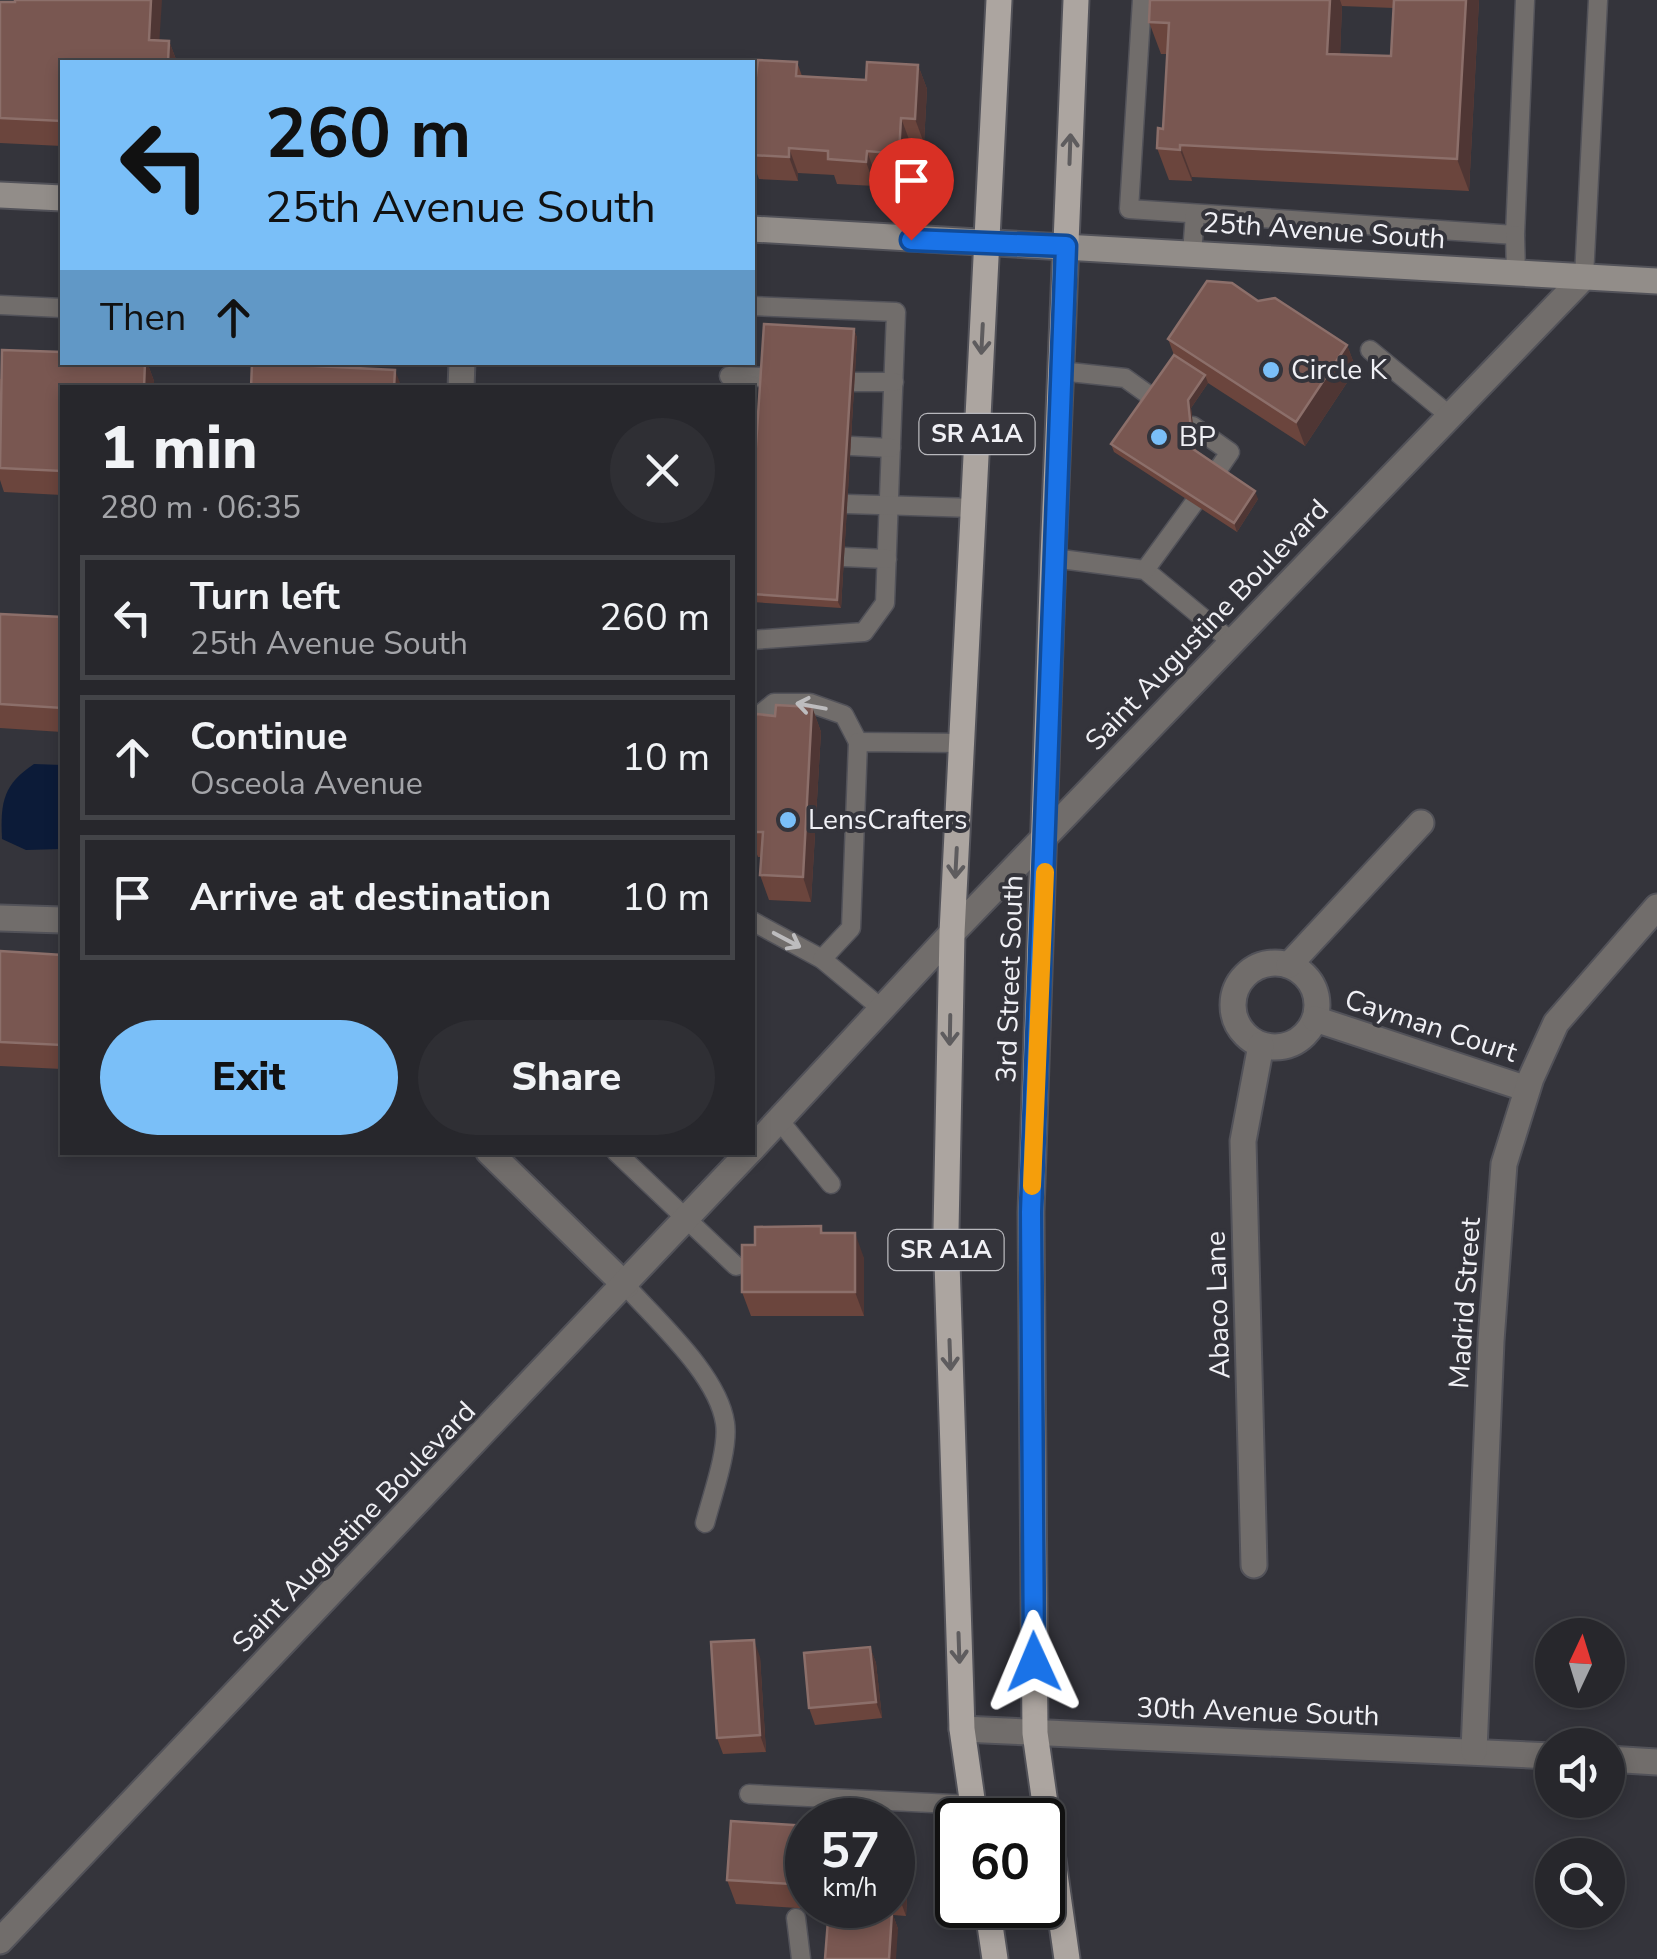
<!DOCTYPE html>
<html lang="en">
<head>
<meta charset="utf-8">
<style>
  :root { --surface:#27272c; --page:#2f2f34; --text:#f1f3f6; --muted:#a4a5a9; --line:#434448; --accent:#7abff8 }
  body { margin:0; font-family:"Nunito Sans",sans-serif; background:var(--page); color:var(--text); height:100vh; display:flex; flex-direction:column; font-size:38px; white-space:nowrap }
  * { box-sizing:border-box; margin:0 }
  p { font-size:32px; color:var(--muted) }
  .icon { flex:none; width:55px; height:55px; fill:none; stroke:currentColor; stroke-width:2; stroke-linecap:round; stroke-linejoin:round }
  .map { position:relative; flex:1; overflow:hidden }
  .drawer { position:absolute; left:60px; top:385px; width:695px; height:770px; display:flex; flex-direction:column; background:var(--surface); border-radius:0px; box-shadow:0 5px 15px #0003,0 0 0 2px var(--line) }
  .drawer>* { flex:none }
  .hud { position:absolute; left:60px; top:60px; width:695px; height:305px; border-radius:0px; box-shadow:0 5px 15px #0003,0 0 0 2px var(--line); background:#7abff8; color:#111; overflow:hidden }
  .needle { width:65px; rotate:4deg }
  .controls { position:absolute; left:1535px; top:1618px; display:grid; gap:20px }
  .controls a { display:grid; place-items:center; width:90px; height:90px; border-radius:50%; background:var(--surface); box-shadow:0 5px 15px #0003,0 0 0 2px var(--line); font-size:50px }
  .speed { position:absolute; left:785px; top:1798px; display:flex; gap:20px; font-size:50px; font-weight:700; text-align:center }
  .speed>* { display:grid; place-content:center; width:130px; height:130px; border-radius:50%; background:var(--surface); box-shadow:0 5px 15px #0003,0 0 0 2px var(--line); line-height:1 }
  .speed small { font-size:25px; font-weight:400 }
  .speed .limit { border:5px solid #111; border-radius:15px; background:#fff; color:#111 }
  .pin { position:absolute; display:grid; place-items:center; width:85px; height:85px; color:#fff; margin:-102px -42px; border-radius:50% 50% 50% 0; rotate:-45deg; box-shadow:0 0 10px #0007 }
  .pin .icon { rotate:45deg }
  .me { position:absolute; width:110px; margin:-55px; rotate:359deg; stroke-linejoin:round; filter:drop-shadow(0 0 8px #0008) }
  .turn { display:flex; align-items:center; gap:35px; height:210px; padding:0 40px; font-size:45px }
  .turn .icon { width:130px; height:130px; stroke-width:2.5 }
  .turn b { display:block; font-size:70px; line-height:85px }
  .then { display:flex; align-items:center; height:95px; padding:0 40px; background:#0003; gap:20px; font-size:38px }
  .round { display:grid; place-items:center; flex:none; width:105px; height:105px; border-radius:52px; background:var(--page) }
  .summary { display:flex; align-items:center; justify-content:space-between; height:170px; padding:0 40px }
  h1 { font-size:60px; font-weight:800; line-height:75px }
  .action { display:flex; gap:20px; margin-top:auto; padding:20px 40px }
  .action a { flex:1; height:115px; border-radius:60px; background:var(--accent); color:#111; font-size:40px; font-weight:800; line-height:115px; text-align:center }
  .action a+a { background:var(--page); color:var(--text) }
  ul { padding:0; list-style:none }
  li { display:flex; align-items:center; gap:30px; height:125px; margin:0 20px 15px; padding:0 20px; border:5px solid var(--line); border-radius:0px }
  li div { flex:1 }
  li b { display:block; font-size:38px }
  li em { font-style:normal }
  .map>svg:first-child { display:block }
</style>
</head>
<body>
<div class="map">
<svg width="1657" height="1959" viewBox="0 0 1657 1959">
  <rect width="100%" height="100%" fill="#34343b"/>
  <!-- water -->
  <path fill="#0c1b38" d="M34,764L62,765V849L26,850L2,839C0,801 4,784 34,764Z"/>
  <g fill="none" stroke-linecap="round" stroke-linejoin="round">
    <!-- lane casing -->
    <g stroke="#525259" stroke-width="21">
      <g id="lane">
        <polyline points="1142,0 1129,209 1515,235 1525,0"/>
        <polyline points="1515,235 1516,273"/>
        <polyline points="1192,253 1195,214"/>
        <polyline points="1584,277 1598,0"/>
        <polyline points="0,305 62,308"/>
        <polyline points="752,306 896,312 885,603 864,632 752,640"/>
        <polyline points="1370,350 1450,416"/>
        <polyline points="1060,371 1125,378 1153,398"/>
        <polyline points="729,376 764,377"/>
        <polyline points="855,382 894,382"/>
        <polyline points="1193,426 1230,452 1217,471"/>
        <polyline points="851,446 891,448"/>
        <polyline points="847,504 974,508"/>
        <polyline points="844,557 887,559"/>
        <polyline points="1053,558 1145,570 1232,642"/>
        <polyline points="1145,570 1194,503"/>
        <polyline points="752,721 774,703 810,703 844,715 858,742"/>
        <polyline points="752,921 822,959"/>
        <polyline points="882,1009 822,959 851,928 858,742 962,743"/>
        <polyline points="779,1120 831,1184"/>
        <polyline points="616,1152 736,1266"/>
        <path d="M626,1286C657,1321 718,1375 725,1423C729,1449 712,1496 705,1523"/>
        <polyline points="749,1794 973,1805"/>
        <polyline points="796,1918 801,1959"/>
      </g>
    </g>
    <!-- street casing -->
    <g stroke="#525259" stroke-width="29">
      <g id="street">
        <polyline points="461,388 462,362"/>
        <polyline points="0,918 62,920"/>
        <circle cx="1275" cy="1005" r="42"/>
        <polyline points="1289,965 1421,823"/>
        <polyline points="1315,1019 1527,1089"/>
        <polyline points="752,1149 952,933 1584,277"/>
        <polyline points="489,1152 626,1286"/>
        <polyline points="1254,1565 1243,1141 1261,1045"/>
        <polyline points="962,1729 1552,1756"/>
        <polyline points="1474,1751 1491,1341 1504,1164 1531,1078 1556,1023 1657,907"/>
        <polyline points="1608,1759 1657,1762"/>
        <polyline points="0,1941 749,1152"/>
      </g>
    </g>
    <!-- secondary casing -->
    <g stroke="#525259" stroke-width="29">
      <g id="secondary">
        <polyline points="0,195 62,198"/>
        <polyline points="752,229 1657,281"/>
      </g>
    </g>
    <!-- primary casing -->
    <g stroke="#525259" stroke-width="29">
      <g id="primary">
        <polyline points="975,1820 962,1729 946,1231 952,933 999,0"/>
        <polyline points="987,1905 995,1959"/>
        <polyline points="1067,1959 1035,1733 1031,1212 1053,558 1076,0"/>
      </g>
    </g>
    <!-- lane -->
    <use href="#lane" stroke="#716d6b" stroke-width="18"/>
    <!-- street -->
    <use href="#street" stroke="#716d6b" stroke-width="25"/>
    <!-- secondary -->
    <use href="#secondary" stroke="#928d89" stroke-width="25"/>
    <!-- primary -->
    <use href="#primary" stroke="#aca5a0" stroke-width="25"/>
  </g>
  <!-- wall -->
  <g fill="#6b453d" fill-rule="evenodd">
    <path d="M1150,0H1479L1469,191L1192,177V181L1169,180L1157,148L1163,129L1167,54H1161L1149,22ZM1342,6L1394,8L1391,56L1340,54Z"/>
    <polygon points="0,2 15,2 160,40 169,41 177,62 62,62 62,146 0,143"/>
    <polygon points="797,62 802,76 866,80 918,65 927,89 924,143 910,142 908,178 876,176 875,186 837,184 834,175 798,173 798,181 759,179 756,171 752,170 752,76 756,76"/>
    <polygon points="1258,301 1347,345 1356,369 1305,446 1208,383 1191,408 1196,450 1258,499 1237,532 1114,452 1111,444 1174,355 1168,339"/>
    <polygon points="854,329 857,338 841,608 752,602 752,506"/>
    <polygon points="62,362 147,362 154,381 154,388 62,388 62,495 4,492 0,480 0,379"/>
    <polygon points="0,614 62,617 62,732 0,728"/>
    <polygon points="812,707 821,732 811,902 769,900 760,875 761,857 758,857 752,842 752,771 775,716"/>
    <polygon points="0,951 62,955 62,1069 0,1066"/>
    <polygon points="821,1226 823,1233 864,1258 864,1316 751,1316 742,1292 755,1245"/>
    <polygon points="870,1647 876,1663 882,1718 815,1725 809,1708"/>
    <polygon points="760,1657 766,1752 723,1754 717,1738"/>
    <polygon points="808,1826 808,1905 892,1905 892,1832 900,1832 909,1857 906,1916 893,1915 898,1929 829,1910 736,1904 727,1880"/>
  </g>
  <!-- shaded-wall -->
  <g fill="#4f3634">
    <polygon points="151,0 162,0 158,62 149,40"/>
    <polygon points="1330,0 1340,0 1342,6 1339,86 1327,54"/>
    <polygon points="1466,0 1479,0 1469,191 1457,159"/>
    <polygon points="169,41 177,62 168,62"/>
    <polygon points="918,65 927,89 924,143 915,119"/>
    <polygon points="901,118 910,142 908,178 899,154"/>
    <polygon points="1180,145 1192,177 1192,181 1180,150"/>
    <polygon points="789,148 798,173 798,181 789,157"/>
    <polygon points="867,151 876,176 875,186 866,162"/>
    <polygon points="854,329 857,338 841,608 837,600"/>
    <polygon points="1347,345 1356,369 1305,446 1296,422"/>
    <polygon points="145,362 147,362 154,381 154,388 144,388"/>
    <polygon points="395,370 402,388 394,388"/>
    <polygon points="1205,375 1208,383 1191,408 1196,457 1193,449 1188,400"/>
    <polygon points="1255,491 1258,499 1237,532 1234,523"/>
    <polygon points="812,707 821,732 811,902 803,877"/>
    <polygon points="855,1233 864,1258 864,1316 855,1292"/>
    <polygon points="754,1640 760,1657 766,1752 760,1735"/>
    <polygon points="870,1647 876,1663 882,1718 876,1702"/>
    <polygon points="900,1832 909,1857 906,1916 897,1891"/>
    <polygon points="892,1912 898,1929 896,1959 889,1959"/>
  </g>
  <!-- building -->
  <g fill="#795751" stroke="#8c6f6a" stroke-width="2.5">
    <polygon points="15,0 151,0 149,40 169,41 168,62 62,62 62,121 0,118 0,2 15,2"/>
    <polygon points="1150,0 1330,0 1327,54 1391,56 1394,0 1466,0 1457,159 1180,145 1180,150 1157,148 1158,128 1163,129 1169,23 1149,22"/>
    <polygon points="758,60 797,62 796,76 866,80 867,62 918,65 915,119 901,118 899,154 867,151 866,162 828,159 828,151 789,148 789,157 752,155 752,76 756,76"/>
    <polygon points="1207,281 1232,283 1258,301 1275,298 1347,345 1296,422 1168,339"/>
    <polygon points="764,324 854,329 837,600 752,594 752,506"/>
    <polygon points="2,350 62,352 62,362 145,362 144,388 62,388 62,471 0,468"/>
    <polygon points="1174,355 1205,375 1188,400 1193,449 1255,491 1234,523 1111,444"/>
    <polygon points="252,363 395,370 394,388 251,388"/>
    <polygon points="0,614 62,617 62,708 0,704"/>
    <polygon points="776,705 812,707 803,877 760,875 763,832 752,832 752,771 756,714 775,716"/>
    <polygon points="0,951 62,955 62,1045 0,1042"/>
    <polygon points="821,1226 821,1233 855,1233 855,1292 742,1292 742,1245 755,1245 755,1227"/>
    <polygon points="754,1640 760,1735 717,1738 711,1642"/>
    <polygon points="870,1647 876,1702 809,1708 804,1653"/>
    <polygon points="731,1821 808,1826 808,1885 727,1880"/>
    <polygon points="892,1832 900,1832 897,1891 892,1891"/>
    <polygon points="829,1907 892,1912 889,1959 825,1959"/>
  </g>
  <!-- one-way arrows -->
  <defs><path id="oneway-shaft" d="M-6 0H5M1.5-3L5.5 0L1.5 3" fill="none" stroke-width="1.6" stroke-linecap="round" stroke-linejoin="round" transform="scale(2.5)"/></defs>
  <g stroke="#5e5c5e">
    <use href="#oneway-shaft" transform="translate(1070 149) rotate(-88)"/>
    <use href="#oneway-shaft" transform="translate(982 339) rotate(93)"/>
    <use href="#oneway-shaft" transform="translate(956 863) rotate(93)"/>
    <use href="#oneway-shaft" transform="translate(950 1030) rotate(91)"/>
    <use href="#oneway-shaft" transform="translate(950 1355) rotate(88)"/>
    <use href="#oneway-shaft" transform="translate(959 1648) rotate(88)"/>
  </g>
  <g stroke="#bdbcbe">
    <use href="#oneway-shaft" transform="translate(811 706) rotate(-170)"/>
    <use href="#oneway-shaft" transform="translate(787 940) rotate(28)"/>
  </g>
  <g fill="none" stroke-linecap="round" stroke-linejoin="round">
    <!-- route casing -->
    <g stroke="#114b97" stroke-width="25">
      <polyline id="route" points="911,240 1066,246 1031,1212 1034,1662"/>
    </g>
    <!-- route -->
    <use href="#route" stroke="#1a73e8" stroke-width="18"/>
    <!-- slow -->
    <polyline stroke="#f59e0b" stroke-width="18" points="1032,1186 1045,872"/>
  </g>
  <!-- markers -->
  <g fill="#7abff8" stroke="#34343b" stroke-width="4">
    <circle cx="1271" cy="370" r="10"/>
    <circle cx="1159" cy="437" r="10"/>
    <circle cx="788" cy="820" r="10"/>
  </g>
  <g text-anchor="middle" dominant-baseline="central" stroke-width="8" stroke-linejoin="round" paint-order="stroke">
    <!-- shield labels -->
    <g fill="#34343b" stroke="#b8b8bd" stroke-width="2.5">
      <rect x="919.5" y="414" width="115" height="40" rx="8"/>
      <rect x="888.5" y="1230" width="115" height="40" rx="8"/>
    </g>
    <g font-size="25" font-weight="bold" fill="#f0f0f5">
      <text x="977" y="434">SR A1A</text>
      <text x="946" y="1250">SR A1A</text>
    </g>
    <!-- street labels -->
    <g font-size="28" fill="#f0f0f5" stroke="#34343b">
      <text transform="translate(1324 231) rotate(4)">25th Avenue South</text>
      <text transform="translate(1207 625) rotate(-46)">Saint Augustine Boulevard</text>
      <text transform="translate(1010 979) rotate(-88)">3rd Street South</text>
      <text transform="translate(1431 1026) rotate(18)">Cayman Court</text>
      <text transform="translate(1465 1303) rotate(-86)">Madrid Street</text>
      <text transform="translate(1218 1305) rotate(-92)">Abaco Lane</text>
      <text transform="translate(354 1527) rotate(-46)">Saint Augustine Boulevard</text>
      <text transform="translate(1258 1712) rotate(2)">30th Avenue South</text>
    </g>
    <!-- poi labels -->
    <g font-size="28" fill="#f0f0f5" stroke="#34343b" text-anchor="start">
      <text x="1291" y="370">Circle K</text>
      <text x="1179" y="437">BP</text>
      <text x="808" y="820">LensCrafters</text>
    </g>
  </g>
</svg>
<div class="controls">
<a><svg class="needle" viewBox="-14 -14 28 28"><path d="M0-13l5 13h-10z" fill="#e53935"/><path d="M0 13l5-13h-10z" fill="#a4a5a9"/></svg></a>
<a><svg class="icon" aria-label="sound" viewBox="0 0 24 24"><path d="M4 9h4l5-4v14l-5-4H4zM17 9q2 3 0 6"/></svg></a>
<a><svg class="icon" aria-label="search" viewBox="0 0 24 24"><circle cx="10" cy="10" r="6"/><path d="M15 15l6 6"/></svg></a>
</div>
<div class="speed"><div>57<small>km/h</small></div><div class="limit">60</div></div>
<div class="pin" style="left:911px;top:240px;background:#d93025"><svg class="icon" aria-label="arrive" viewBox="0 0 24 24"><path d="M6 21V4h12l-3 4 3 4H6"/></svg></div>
<svg class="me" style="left:1034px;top:1662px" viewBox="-20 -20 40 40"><path d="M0-17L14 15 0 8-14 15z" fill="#1a73e8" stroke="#fff" stroke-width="4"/></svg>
<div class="hud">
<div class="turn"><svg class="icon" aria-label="left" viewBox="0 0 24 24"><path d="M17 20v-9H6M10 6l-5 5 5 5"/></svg><div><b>260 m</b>25th Avenue South</div></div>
<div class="then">Then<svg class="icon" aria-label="ahead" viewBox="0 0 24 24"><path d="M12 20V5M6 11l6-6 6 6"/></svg></div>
</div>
<section class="drawer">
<div class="summary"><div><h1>1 min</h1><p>280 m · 06:35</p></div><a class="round"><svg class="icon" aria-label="close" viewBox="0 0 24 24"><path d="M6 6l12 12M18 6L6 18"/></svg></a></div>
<ul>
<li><svg class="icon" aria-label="left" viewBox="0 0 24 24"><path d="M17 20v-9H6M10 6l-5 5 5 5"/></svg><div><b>Turn left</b><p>25th Avenue South</p></div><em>260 m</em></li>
<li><svg class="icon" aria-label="ahead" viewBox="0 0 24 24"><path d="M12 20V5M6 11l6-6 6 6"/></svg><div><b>Continue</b><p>Osceola Avenue</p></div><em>10 m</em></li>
<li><svg class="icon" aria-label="arrive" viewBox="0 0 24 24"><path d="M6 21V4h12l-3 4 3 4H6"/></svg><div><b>Arrive at destination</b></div><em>10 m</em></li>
</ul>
<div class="action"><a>Exit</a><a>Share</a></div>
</section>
</div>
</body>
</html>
